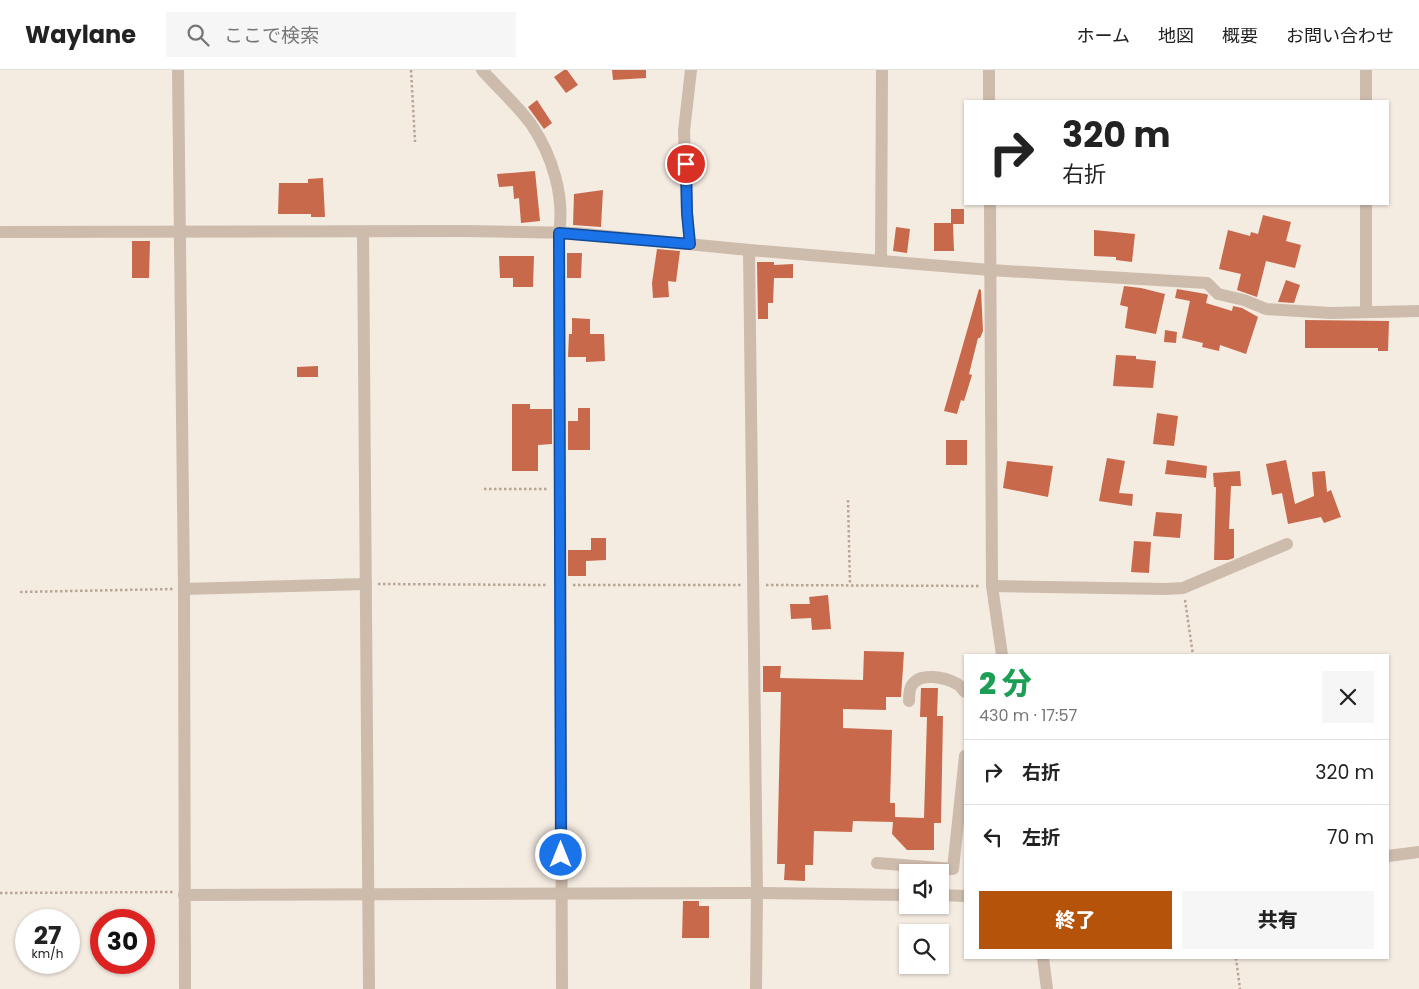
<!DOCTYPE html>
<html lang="ja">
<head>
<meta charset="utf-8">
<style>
  :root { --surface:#fff; --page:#f6f6f6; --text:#222; --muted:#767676; --line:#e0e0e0; --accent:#b45309 }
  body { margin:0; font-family:Poppins,"Noto Sans JP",sans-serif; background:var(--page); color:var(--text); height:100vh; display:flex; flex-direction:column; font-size:19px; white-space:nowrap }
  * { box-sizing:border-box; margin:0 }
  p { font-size:16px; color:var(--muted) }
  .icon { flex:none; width:28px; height:28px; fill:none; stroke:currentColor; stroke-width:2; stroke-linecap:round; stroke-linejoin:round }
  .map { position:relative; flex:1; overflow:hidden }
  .sheet { position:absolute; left:964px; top:584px; width:425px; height:305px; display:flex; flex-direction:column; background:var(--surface); border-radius:0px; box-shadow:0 1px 4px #0004 }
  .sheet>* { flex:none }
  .hud { position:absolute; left:964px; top:30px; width:425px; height:105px; border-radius:0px; box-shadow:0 1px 4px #0004; background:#fff; color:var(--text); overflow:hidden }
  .controls { position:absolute; left:899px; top:794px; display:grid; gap:10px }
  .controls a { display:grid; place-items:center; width:50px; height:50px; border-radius:0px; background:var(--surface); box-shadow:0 1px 4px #0004; font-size:25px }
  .speed { position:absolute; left:15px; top:839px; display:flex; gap:10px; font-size:25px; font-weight:700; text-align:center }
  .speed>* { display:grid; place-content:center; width:65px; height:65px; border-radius:50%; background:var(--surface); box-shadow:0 1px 4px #0004; line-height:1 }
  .speed small { font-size:12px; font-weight:400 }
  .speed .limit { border:8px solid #d22; background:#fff; color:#111 }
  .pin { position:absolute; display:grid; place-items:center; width:42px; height:42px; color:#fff; margin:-21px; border:2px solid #fff; border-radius:50%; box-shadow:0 1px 5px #0007 }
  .me { position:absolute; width:55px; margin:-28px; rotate:0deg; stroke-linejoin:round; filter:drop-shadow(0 0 4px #0008) }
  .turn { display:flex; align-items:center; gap:18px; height:105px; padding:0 15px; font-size:22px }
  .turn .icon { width:65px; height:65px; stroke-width:2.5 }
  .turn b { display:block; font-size:35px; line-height:42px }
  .round { display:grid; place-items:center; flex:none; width:52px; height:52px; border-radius:0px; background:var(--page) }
  .summary { display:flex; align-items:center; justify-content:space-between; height:85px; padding:0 15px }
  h1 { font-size:30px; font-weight:800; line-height:38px; color:#1e9e55 }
  .action { display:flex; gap:10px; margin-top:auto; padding:10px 15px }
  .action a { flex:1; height:58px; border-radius:0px; background:var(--accent); color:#fff; font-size:20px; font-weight:800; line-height:58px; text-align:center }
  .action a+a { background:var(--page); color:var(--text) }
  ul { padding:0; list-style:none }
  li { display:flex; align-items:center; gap:15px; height:65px; padding:0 15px; border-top:1px solid var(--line) }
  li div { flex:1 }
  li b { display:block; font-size:19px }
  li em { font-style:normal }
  header { display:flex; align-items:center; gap:30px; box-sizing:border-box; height:70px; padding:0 25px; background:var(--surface); border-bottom:1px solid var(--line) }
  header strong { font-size:24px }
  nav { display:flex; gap:28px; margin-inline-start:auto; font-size:18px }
  .search { width:350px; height:45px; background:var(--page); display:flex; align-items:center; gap:12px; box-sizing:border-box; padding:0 18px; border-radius:0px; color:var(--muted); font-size:19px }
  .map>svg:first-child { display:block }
</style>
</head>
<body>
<header>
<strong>Waylane</strong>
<div class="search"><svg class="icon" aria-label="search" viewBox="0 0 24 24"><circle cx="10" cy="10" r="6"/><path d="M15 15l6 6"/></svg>ここで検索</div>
<nav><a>ホーム</a><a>地図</a><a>概要</a><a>お問い合わせ</a></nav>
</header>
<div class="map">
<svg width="1419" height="919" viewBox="0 0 1419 919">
  <rect width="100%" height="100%" fill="#f4ebe1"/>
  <!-- building -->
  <g fill="#c8694b">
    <polygon points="564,0 567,0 578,15 566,23 554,7"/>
    <polygon points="612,0 646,0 646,8 613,10"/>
    <polygon points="537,30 552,53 544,59 528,37"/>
    <polygon points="535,101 540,151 521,153 519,128 514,129 513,116 499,117 497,104"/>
    <polygon points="323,108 325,147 311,147 311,144 278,144 279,113 308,113 308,109"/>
    <polygon points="603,120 601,157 573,155 574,124"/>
    <polygon points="951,139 964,139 964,154 953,154 954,181 934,181 934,153 951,153"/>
    <polygon points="1263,145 1291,152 1286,171 1301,175 1295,198 1266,191 1257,227 1237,220 1241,204 1219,199 1228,160 1250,166 1251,162 1258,164"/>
    <polygon points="896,157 910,159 907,183 893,181"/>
    <polygon points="1094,160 1135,164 1132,192 1116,190 1116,187 1094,186"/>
    <polygon points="132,171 150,171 149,208 132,208"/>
    <polygon points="657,179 680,181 676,212 668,211 669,227 653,228 652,213"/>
    <polygon points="567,183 582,183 581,208 567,208"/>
    <polygon points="499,186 534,186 533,217 513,217 513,208 500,208"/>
    <polygon points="757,192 774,192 774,195 793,194 793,208 774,208 773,233 768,233 768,249 758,249"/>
    <polygon points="1286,210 1300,215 1294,233 1278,232"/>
    <polygon points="1124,216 1141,218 1165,224 1156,264 1125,258 1128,237 1120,235"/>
    <polygon points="979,219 981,220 983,261 980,268 978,268 969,304 972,305 964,331 961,330 957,344 944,341"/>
    <polygon points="1177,219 1206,224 1208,225 1206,233 1232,241 1233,236 1242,238 1258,247 1246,284 1220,275 1219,281 1202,277 1203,273 1182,268 1190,231 1175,228"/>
    <polygon points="572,248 590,249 590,264 604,264 605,291 586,292 586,287 568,287 569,264 572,264"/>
    <polygon points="1305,250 1389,251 1388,281 1378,281 1378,278 1305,278"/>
    <polygon points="1165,260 1177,262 1176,273 1164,272"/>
    <polygon points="1116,285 1136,286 1136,289 1156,291 1153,318 1113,316"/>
    <polygon points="318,296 318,307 297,307 297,297"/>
    <polygon points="512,334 530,334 530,339 552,339 552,374 538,375 538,401 512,401"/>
    <polygon points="578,338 590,338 590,380 568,380 568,351 578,351"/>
    <polygon points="1157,343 1178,346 1174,376 1153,374"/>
    <rect x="946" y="370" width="21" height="25"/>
    <polygon points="1107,388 1125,391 1119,423 1133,424 1132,436 1099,431"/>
    <polygon points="1167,390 1207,396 1206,408 1165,404"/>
    <polygon points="1286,390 1295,434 1314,426 1312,402 1325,401 1327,422 1331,420 1341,447 1324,453 1321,447 1288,454 1282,423 1272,425 1266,394"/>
    <polygon points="1007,391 1053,396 1048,427 1003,418"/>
    <polygon points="1240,401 1241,416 1231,416 1229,459 1234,459 1234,488 1228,490 1214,490 1216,417 1214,417 1213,403"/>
    <polygon points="1156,442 1182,444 1180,468 1153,466"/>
    <polygon points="591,468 606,468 606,490 586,491 586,506 568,506 568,480 591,480"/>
    <polygon points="1134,471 1151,472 1149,503 1131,502"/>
    <polygon points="828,525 831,559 812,560 811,548 791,549 790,534 810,534 809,527"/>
    <polygon points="864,581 904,582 901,627 886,627 886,640 843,639 843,658 892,660 890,733 895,733 895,747 924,748 927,647 920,647 921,618 938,618 937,646 943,646 941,753 934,753 934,780 907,780 892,764 893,752 853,751 852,762 814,761 813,795 805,795 805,811 784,810 785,794 777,794 781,622 763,622 763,596 781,596 780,608 863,610"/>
    <polygon points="683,831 699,831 699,836 709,836 709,868 682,868"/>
  </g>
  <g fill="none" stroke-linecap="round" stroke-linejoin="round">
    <!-- path -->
    <g stroke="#b9a596" stroke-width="2.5" stroke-dasharray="2.5 2.5" stroke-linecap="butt">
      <polyline points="411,0 415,72"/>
      <polyline points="484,419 548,419"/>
      <polyline points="848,430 850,515"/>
      <polyline points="378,514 548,515"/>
      <polyline points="573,515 743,515"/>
      <polyline points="766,515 980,516"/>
      <polyline points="20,522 173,519"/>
      <polyline points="1185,530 1193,585"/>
      <polyline points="0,823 173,822"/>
      <polyline points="1236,888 1240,919"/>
    </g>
    <!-- minor -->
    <g stroke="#cdbbac" stroke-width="12">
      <polyline points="178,0 184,519 185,919"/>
      <path d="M482,0C498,18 517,35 531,54C552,85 565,126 559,163L562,919"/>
      <polyline points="989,0 989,31"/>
      <polyline points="1366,0 1366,31"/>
      <polyline points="990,134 992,516 1002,585"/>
      <polyline points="1366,134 1366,242"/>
      <polyline points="0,162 464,161 575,163 749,180 990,200 1207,213 1218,224 1244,230 1266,239 1331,243 1419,241"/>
      <polyline points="363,162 369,919"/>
      <polyline points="690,174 687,143 684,61 691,0"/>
      <polyline points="749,180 757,823 756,919"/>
      <polyline points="881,190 882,0"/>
      <polyline points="992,516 1166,519 1183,518 1287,474"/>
      <polyline points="184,519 366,514"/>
      <path d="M909,631C909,626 909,619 912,615C920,602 945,607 957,614C960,615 962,619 965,622"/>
      <polyline points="1388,786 1419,782"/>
      <polyline points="877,793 953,799 965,686"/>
      <polyline points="184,825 757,823 908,825"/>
      <polyline points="940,825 965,826"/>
      <polyline points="1043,888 1047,919"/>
    </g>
  </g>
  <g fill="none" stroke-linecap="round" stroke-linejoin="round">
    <!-- route casing -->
    <g stroke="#114b97" stroke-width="12">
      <polyline id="route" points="561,785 559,163 690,174 687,143 686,94"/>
    </g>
    <!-- route -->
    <use href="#route" stroke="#1a73e8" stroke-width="9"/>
  </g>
</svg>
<div class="controls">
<a><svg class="icon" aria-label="sound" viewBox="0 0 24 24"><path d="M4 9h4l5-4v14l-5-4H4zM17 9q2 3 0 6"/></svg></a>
<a><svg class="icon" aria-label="search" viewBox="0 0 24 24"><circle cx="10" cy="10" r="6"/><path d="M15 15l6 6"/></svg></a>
</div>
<div class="speed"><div>27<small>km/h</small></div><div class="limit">30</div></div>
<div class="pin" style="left:686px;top:94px;background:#d93025"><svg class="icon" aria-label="arrive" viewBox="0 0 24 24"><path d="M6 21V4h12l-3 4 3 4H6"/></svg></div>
<svg class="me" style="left:561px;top:785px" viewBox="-20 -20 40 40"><circle r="17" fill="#1a73e8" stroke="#fff" stroke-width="3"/><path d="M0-11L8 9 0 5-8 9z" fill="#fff"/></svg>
<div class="hud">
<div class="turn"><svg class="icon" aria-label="right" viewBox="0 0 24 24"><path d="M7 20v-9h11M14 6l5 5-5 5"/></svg><div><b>320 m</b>右折</div></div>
</div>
<section class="sheet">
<div class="summary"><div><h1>2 分</h1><p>430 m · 17:57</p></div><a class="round"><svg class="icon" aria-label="close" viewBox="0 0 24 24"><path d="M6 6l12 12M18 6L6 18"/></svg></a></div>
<ul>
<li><svg class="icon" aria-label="right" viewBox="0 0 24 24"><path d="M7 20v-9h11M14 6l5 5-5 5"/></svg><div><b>右折</b></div><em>320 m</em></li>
<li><svg class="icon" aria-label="left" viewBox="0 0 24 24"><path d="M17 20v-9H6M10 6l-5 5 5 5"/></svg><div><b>左折</b></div><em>70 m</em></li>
</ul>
<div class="action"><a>終了</a><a>共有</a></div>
</section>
</div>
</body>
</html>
